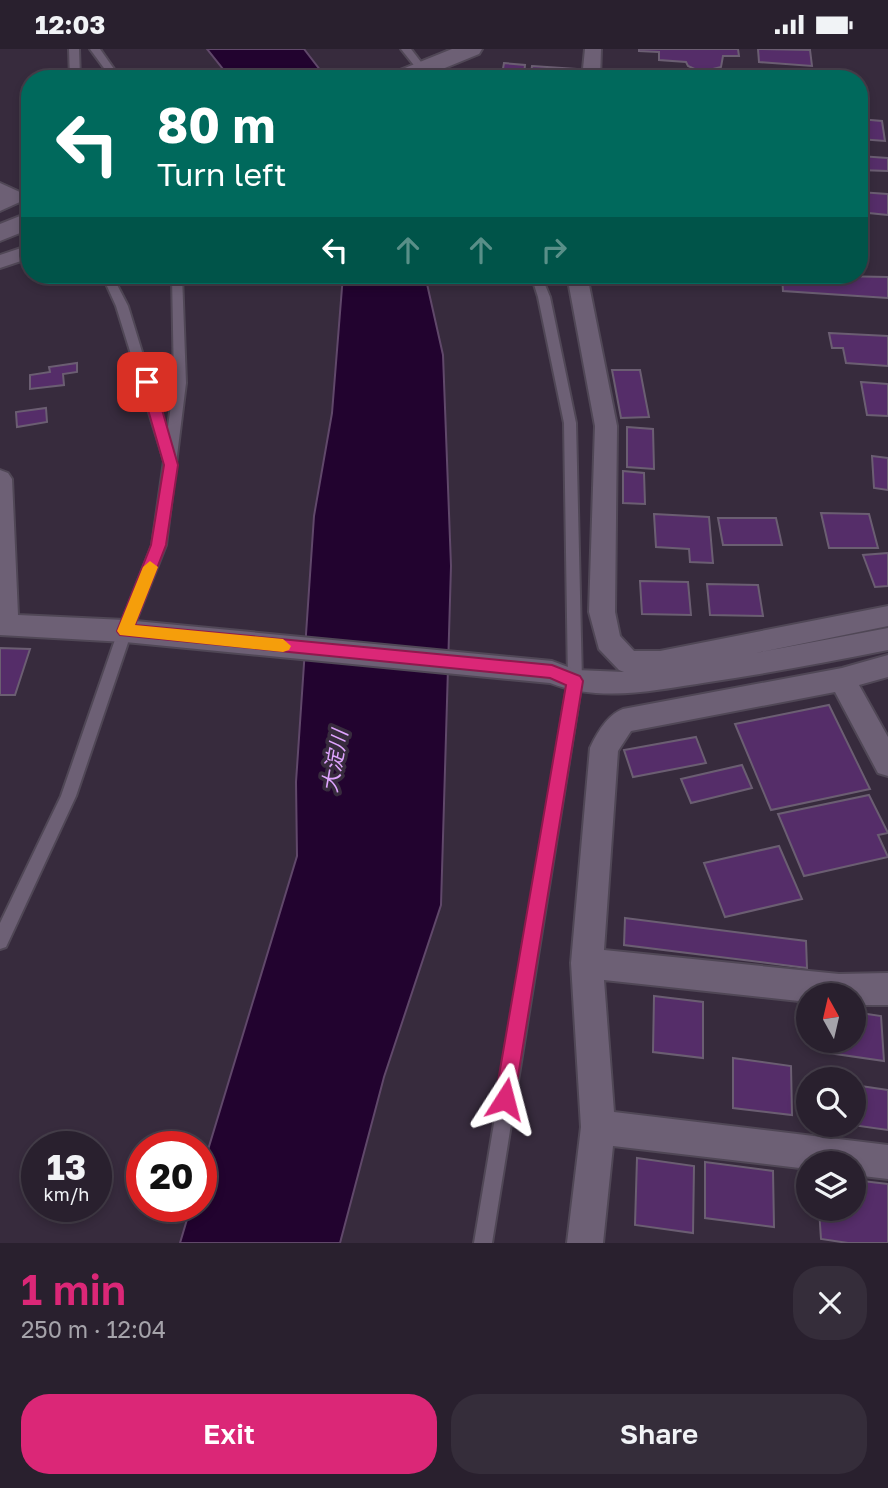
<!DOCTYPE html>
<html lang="en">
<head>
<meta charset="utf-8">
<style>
  :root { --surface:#29202e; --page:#352d3a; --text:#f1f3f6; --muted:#a5a3aa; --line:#453e4a; --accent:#db2777 }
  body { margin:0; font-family:"Golos Text","Noto Sans JP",sans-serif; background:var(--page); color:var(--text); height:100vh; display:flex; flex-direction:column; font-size:26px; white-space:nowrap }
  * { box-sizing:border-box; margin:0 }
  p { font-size:23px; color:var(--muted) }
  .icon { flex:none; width:38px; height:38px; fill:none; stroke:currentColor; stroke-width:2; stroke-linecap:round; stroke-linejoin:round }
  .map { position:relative; height:1194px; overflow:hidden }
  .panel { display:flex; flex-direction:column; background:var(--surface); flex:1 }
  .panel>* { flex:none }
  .banner { position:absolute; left:21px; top:21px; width:847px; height:214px; border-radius:28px; box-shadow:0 4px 10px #0003,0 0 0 2px var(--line); background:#00695c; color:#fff; overflow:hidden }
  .needle { width:46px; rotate:352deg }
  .tools { position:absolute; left:796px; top:934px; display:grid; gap:14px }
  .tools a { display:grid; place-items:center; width:70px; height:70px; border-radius:50%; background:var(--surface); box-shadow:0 4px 10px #0003,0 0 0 2px var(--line); font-size:35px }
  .speed { position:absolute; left:21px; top:1082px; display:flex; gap:14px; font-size:35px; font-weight:700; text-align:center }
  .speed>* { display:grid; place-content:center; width:91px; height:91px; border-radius:50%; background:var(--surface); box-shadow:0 4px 10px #0003,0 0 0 2px var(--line); line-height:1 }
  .speed small { font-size:18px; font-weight:400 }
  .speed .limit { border:10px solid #d22; background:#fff; color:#111 }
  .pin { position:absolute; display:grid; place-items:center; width:60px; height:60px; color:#fff; margin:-30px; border-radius:14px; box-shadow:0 4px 10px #0006 }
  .me { position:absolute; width:77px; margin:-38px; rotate:9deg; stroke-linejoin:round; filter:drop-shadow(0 0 5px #0008) }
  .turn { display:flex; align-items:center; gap:24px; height:147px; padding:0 21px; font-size:32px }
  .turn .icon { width:91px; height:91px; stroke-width:2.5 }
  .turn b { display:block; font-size:49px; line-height:60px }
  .lanes { display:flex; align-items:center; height:66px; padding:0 21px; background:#0003; justify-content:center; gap:35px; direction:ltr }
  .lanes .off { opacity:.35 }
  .round { display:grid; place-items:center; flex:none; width:74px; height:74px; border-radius:28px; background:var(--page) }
  .headline { display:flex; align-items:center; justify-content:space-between; height:119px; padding:0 21px }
  h1 { font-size:42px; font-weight:600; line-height:52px; color:var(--accent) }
  .cta { display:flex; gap:14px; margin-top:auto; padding:14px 21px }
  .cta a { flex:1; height:80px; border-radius:28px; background:var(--accent); color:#fff; font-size:28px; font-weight:600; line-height:80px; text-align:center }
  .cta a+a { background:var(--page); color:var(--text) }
  .status { display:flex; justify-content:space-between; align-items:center; height:49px; padding:0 35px; background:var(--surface); direction:ltr }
  .status svg { height:19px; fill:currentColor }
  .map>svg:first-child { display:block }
</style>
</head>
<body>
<div class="status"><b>12:03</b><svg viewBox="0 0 49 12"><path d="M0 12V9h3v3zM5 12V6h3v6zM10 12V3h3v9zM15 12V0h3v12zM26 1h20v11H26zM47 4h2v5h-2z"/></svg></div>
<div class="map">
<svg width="888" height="1194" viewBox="0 0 888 1194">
  <rect width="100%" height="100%" fill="#372b3d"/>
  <!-- water -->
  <g fill="#22032f" stroke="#60486a" stroke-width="2">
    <polygon points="207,0 304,0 327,30 231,30"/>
    <polygon points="343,226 425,226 443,306 451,517 441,856 384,1028 340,1194 180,1194 191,1157 201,1157 201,1124 297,807 296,733 314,467 332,364"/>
  </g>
  <!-- building -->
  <g fill="#552d69" stroke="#6b5e72" stroke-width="2">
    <polygon points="639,0 738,0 739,7 723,7 721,18 701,23 688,17 686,13 659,11 659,3 639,2"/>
    <polygon points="758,0 810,1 812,17 759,13"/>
    <polygon points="504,14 525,16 524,27 502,25"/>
    <polygon points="532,17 576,20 574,30 530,30"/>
    <polygon points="859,70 882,72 885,92 859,90"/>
    <polygon points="859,107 888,109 888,122 859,121"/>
    <polygon points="859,143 888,145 888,166 859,163"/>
    <polygon points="782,226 888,228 888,249 783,242"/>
    <polygon points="829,284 888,287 888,317 846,314 843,299 832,299"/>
    <polygon points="77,314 77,323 63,325 64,336 30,340 30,326 50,323 49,318"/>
    <polygon points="612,321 640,321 649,368 621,369"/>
    <polygon points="861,333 888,335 888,367 867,366"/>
    <polygon points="46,359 47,373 17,378 16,363"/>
    <polygon points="627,378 653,380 654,420 627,418"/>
    <polygon points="872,407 888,409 888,441 874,439"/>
    <polygon points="623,422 644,424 645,455 623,454"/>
    <polygon points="821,464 869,465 878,499 829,499"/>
    <polygon points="654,465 709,468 713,514 690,513 689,500 656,498"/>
    <polygon points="718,469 776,469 782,496 723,496"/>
    <polygon points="888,504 888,537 875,538 863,506"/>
    <polygon points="640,532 688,533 691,566 642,565"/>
    <polygon points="707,535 758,536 763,567 710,566"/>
    <polygon points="0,599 30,600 15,646 0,646"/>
    <polygon points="829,656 870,740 771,761 735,675"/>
    <polygon points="696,688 706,714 633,728 624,701"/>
    <polygon points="742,716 752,739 691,754 681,730"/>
    <polygon points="869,746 888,784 878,786 888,808 804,827 778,765"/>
    <polygon points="779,797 802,850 725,868 704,814"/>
    <polygon points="625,869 806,892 807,919 624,896"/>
    <polygon points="654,947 703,953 703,1009 653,1003"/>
    <polygon points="854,963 881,967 884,1012 822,1003 821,992 854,992"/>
    <polygon points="733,1009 791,1017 792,1066 733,1059"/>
    <polygon points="854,1036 888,1041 888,1081 852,1076"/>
    <polygon points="637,1109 694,1117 693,1184 635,1176"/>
    <polygon points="705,1113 773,1122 774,1178 705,1169"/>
    <polygon points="854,1131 888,1135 888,1194 848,1194 821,1190 819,1160 854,1160"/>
  </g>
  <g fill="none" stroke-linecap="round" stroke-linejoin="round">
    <!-- service casing -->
    <g stroke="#504756" stroke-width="4">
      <g id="service">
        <polygon points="69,0 79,0 80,30 70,30"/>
        <polygon points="90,0 100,0 121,30 112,30"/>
        <polygon points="401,0 411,0 434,30 425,30"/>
        <polygon points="102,226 112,226 128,257 167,385 174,334 172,226 182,226 186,334 166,496 132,582 76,747 6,898 0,900 0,874 61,747 118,582 152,496 164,412 116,257"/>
        <polygon points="531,226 541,226 550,248 576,374 582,632 492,1194 474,1194 568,632 564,374 538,248"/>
      </g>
    </g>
    <!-- minor casing -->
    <g stroke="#504756" stroke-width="4">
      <g id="minor">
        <polygon points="585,0 601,0 600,30 582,30"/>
        <polygon points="0,134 22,144 25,148 22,152 0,162"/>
        <polygon points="30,196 30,209 0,219 0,206"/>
        <path d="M567,226H587L617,377L615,563L620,587L634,602H660L888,557V577L756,604L888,579V601C828,613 769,624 709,633C656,641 601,654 550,634L125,593L0,586V421L8,424L12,430L18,566L125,571L552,612L576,621L624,623L619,621L599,600L589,563L595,377Z"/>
        <path d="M888,606V628L859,636L888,688V727L878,724L835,643L631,682L618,702L604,901L839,925L888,924V956H854V947H808V953L604,931L614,1063L888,1096V1130L854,1126V1115H808V1120L613,1097L603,1194H567L581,1078L571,914L590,699C597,684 607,666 623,660L842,619Z"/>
      </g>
    </g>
    <!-- tertiary casing -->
    <g stroke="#504756" stroke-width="4">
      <g id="tertiary">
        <polygon points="452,0 482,0 479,5 418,30 387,30 390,25"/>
        <polygon points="30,163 30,180 0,192 0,175"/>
      </g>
    </g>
    <!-- service -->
    <use href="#service" fill="#6d6075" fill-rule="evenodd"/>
    <!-- minor -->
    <use href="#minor" fill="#6d6075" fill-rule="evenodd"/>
    <!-- tertiary -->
    <use href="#tertiary" fill="#6d6075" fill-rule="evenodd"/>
  </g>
  <!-- route -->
  <polygon fill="#db2777" stroke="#8e194d" stroke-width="2" points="147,329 154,333 178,416 166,496 135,576 552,616 580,627 583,632 513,1058 505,1060 498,1058 495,1050 566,636 550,629 120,586 117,582 151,496 164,416 140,333"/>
  <!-- slow -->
  <polygon fill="#f59e0b" points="150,512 158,518 135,576 283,590 291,597 289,601 283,603 120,586 117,582 143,518"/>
  <g text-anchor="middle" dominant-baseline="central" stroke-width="7" stroke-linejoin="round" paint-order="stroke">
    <!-- water labels -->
    <g font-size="21" font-style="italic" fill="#dfa4fe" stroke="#372b3d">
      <text transform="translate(334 712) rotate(-80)">大淀川</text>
    </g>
  </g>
</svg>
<div class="tools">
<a><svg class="needle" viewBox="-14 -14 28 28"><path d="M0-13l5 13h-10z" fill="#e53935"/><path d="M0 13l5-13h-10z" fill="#a5a3aa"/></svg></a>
<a><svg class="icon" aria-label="search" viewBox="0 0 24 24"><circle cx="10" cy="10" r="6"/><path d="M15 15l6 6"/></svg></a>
<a><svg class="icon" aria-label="layers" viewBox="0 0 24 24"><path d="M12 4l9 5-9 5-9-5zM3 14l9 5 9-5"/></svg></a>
</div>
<div class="speed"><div>13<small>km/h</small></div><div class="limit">20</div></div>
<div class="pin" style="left:147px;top:333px;background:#d93025"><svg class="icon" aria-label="arrive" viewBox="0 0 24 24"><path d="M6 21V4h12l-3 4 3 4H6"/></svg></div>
<svg class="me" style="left:505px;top:1050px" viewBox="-20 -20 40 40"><path d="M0-17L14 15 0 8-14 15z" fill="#db2777" stroke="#fff" stroke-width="4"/></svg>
<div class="banner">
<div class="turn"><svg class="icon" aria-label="left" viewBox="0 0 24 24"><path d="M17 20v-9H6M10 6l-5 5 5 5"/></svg><div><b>80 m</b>Turn left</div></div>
<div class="lanes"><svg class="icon" aria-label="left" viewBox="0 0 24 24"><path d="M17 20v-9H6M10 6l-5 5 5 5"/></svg><svg class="icon off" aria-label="ahead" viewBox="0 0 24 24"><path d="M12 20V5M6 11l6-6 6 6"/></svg><svg class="icon off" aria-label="ahead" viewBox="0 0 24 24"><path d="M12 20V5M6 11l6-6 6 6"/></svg><svg class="icon off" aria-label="right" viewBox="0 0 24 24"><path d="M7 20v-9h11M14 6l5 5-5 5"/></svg></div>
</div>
</div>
<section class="panel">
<div class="headline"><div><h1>1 min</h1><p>250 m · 12:04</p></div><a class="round"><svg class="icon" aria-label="close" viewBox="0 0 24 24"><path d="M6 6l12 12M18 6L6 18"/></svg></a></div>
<div class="cta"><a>Exit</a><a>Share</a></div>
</section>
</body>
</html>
